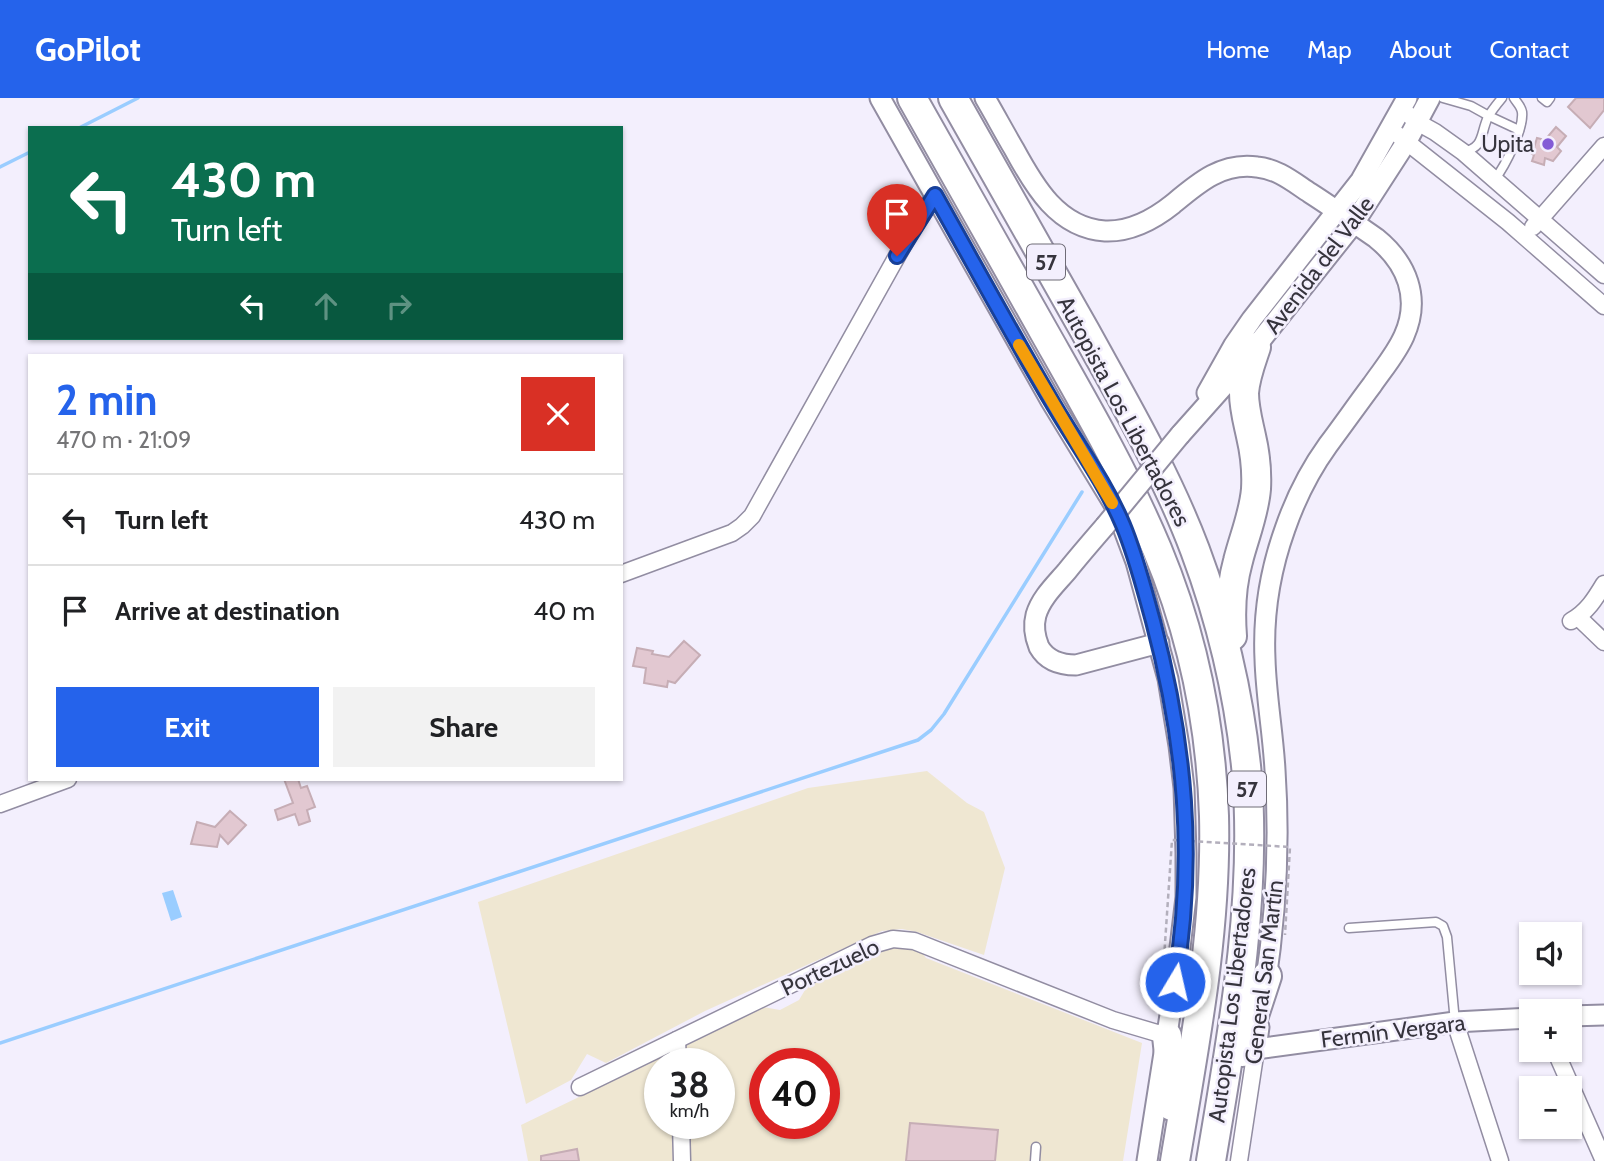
<!DOCTYPE html>
<html lang="en">
<head>
<meta charset="utf-8">
<style>
  :root { --surface:#fff; --page:#f2f2f2; --text:#202124; --muted:#757577; --line:#e0e0e0; --accent:#2563eb }
  body { margin:0; font-family:Cabin,sans-serif; background:var(--page); color:var(--text); height:100vh; display:flex; flex-direction:column; font-size:26px; white-space:nowrap }
  * { box-sizing:border-box; margin:0 }
  p { font-size:23px; color:var(--muted) }
  .icon { flex:none; width:38px; height:38px; fill:none; stroke:currentColor; stroke-width:2; stroke-linecap:round; stroke-linejoin:round }
  .map { position:relative; flex:1; overflow:hidden }
  .sheet { position:absolute; left:28px; top:256px; width:595px; height:427px; display:flex; flex-direction:column; background:var(--surface); border-radius:0px; box-shadow:0 2px 5px #0004 }
  .sheet>* { flex:none }
  .hud { position:absolute; left:28px; top:28px; width:595px; height:214px; border-radius:0px; box-shadow:0 2px 5px #0004; background:#0b6e4f; color:#fff; overflow:hidden }
  .buttons { position:absolute; left:1519px; top:824px; display:grid; gap:14px }
  .buttons a { display:grid; place-items:center; width:63px; height:63px; border-radius:0px; background:var(--surface); box-shadow:0 2px 5px #0004; font-size:35px }
  .speed { position:absolute; left:644px; top:950px; display:flex; gap:14px; font-size:35px; font-weight:700; text-align:center }
  .speed>* { display:grid; place-content:center; width:91px; height:91px; border-radius:50%; background:var(--surface); box-shadow:0 2px 5px #0004; line-height:1 }
  .speed small { font-size:18px; font-weight:400 }
  .speed .limit { border:10px solid #d22; background:#fff; color:#111 }
  .pin { position:absolute; display:grid; place-items:center; width:60px; height:60px; color:#fff; margin:-72px -30px; border-radius:50% 50% 50% 0; rotate:-45deg; box-shadow:0 0 7px #0007 }
  .pin .icon { rotate:45deg }
  .me { position:absolute; width:77px; margin:-38px; rotate:9deg; stroke-linejoin:round; filter:drop-shadow(0 0 5px #0008) }
  .turn { display:flex; align-items:center; gap:24px; height:147px; padding:0 28px; font-size:32px }
  .turn .icon { width:91px; height:91px; stroke-width:2.5 }
  .turn b { display:block; font-size:49px; line-height:60px }
  .lanes { display:flex; align-items:center; height:66px; padding:0 28px; background:#0003; justify-content:center; gap:35px; direction:ltr }
  .lanes .off { opacity:.35 }
  .round { display:grid; place-items:center; flex:none; width:74px; height:74px; border-radius:0px; background:var(--page) }
  .headline { display:flex; align-items:center; justify-content:space-between; height:119px; padding:0 28px }
  h1 { font-size:42px; font-weight:700; line-height:52px; color:var(--accent) }
  .primary-button { display:flex; gap:14px; margin-top:auto; padding:14px 28px }
  .primary-button a { flex:1; height:80px; border-radius:0px; background:var(--accent); color:#fff; font-size:28px; font-weight:700; line-height:80px; text-align:center }
  .primary-button a+a { background:var(--page); color:var(--text) }
  ul { padding:0; list-style:none }
  li { display:flex; align-items:center; gap:21px; height:91px; padding:0 28px; border-top:2px solid var(--line) }
  li div { flex:1 }
  li b { display:block; font-size:26px }
  li em { font-style:normal }
  header { display:flex; align-items:center; gap:42px; box-sizing:border-box; height:98px; padding:0 35px; background:var(--accent); color:#fff }
  header strong { font-size:33px }
  nav { display:flex; gap:38px; margin-inline-start:auto; font-size:24px }
  .map>svg:first-child { display:block }
</style>
</head>
<body>
<header>
<strong>GoPilot</strong>
<nav><a>Home</a><a>Map</a><a>About</a><a>Contact</a></nav>
</header>
<div class="map">
<svg width="1604" height="1063" viewBox="0 0 1604 1063">
  <rect width="100%" height="100%" fill="#f3effd"/>
  <!-- industrial -->
  <g fill="#efe7d2" fill-rule="evenodd">
    <polygon points="927,673 967,705 984,714 1005,770 984,857 917,834 902,831 882,833 705,913 606,965 587,956 571,982 526,1006 478,804 808,690"/>
    <path d="M901,848L922,855L926,860L1142,945L1123,1063H690L688,1026H719V966H685L684,948L763,909L780,912L799,902L808,887L878,852ZM765,966H824V1026H765Z"/>
    <polygon points="666,957 669,961 669,966 660,966 660,1026 672,1026 673,1063 528,1063 521,1027"/>
  </g>
  <!-- water -->
  <polygon fill="#9acdff" points="173,792 182,819 171,823 162,795"/>
  <g fill="none" stroke-linecap="round" stroke-linejoin="round">
    <!-- stream -->
    <g stroke="#9acdff" stroke-width="3.5">
      <polyline points="79,30 138,0"/>
      <polyline points="0,69 30,54"/>
      <polyline points="0,945 918,642 931,632 944,616 1082,394"/>
    </g>
  </g>
  <!-- building -->
  <g fill="#e2c8d1" stroke="#c6adb5" stroke-width="2">
    <polygon points="1576,0 1604,0 1604,12 1590,30 1568,9"/>
    <polygon points="1556,29 1566,38 1557,49 1561,53 1553,63 1545,60 1544,67 1532,63 1534,57 1532,56 1537,40 1545,42"/>
    <polygon points="684,543 700,557 675,585 668,583 667,589 644,585 646,570 633,568 637,550 653,553 652,556 669,559"/>
    <polygon points="284,681 298,681 301,690 307,688 315,709 307,712 310,723 299,727 295,716 278,722 275,712 293,705"/>
    <polygon points="230,713 246,727 228,746 220,737 217,749 191,746 197,724 215,729"/>
    <polygon points="910,1025 998,1032 995,1063 906,1063"/>
    <polygon points="577,1051 579,1063 541,1063 541,1058"/>
  </g>
  <g fill="none" stroke-linecap="round" stroke-linejoin="round">
    <!-- service casing -->
    <g stroke="#928da2" stroke-width="11">
      <g id="service">
        <polyline points="1443,0 1471,8 1489,18 1519,32"/>
        <polyline points="1542,0 1547,4 1550,0"/>
        <path d="M1463,54C1485,49 1480,36 1488,19C1492,12 1497,6 1502,0"/>
        <path d="M1495,81C1505,68 1524,31 1522,14C1521,8 1517,5 1514,0"/>
        <polyline points="1349,830 1436,824 1443,828 1447,839 1455,924"/>
        <polyline points="1035,1063 1036,1049"/>
      </g>
    </g>
    <!-- minor casing -->
    <g stroke="#928da2" stroke-width="19">
      <g id="minor">
        <polyline points="1409,17 1417,24 1435,34 1463,54 1604,177"/>
        <polyline points="1398,37 1508,124 1604,208"/>
        <polyline points="1533,129 1604,48"/>
        <polyline points="621,476 732,435 742,428 752,418 910,135 935,97"/>
        <polyline points="1578,519 1604,544"/>
        <path d="M1571,523C1587,514 1595,501 1604,486"/>
        <polyline points="0,706 68,681"/>
        <polyline points="1455,924 1500,1063"/>
        <polyline points="677,942 678,966"/>
        <polyline points="1555,952 1604,1063"/>
        <polyline points="580,989 872,847 893,841 914,843 1113,922 1167,938"/>
        <polyline points="681,1026 682,1063"/>
        <polyline points="1239,1063 1256,951"/>
      </g>
    </g>
    <!-- tertiary casing -->
    <g stroke="#928da2" stroke-width="23">
      <g id="tertiary">
        <polyline points="880,0 1051,303 1115,408 1136,464 1168,581 1179,648 1184,690 1186,755 1186,799 1178,866 1147,1063"/>
        <path d="M985,0C995,17 1004,34 1014,51C1034,88 1058,130 1105,133C1130,134 1153,122 1173,106C1198,85 1222,64 1257,69C1278,71 1293,84 1310,95C1332,109 1354,125 1376,140C1407,165 1421,200 1404,238C1396,256 1383,271 1372,287C1357,307 1343,327 1328,347C1310,372 1295,402 1285,431C1270,473 1263,518 1265,561C1266,598 1273,635 1275,672C1280,745 1276,817 1265,889"/>
        <polyline points="1207,295 1234,247 1252,221 1361,82 1407,0"/>
        <polyline points="1180,337 1229,282 1354,125 1407,43 1430,0"/>
        <path d="M1105,428C1092,443 1079,458 1067,473C1055,487 1041,500 1036,517C1033,528 1035,539 1039,549C1047,563 1061,567 1076,567L1159,545"/>
        <polyline points="1570,918 1604,917"/>
        <polyline points="1259,929 1256,951 1455,924 1531,920"/>
      </g>
    </g>
    <!-- motorway casing -->
    <g stroke="#928da2" stroke-width="32">
      <g id="motorway">
        <path d="M912,0C957,80 1002,159 1047,239C1086,308 1126,377 1157,451C1192,535 1211,627 1214,718C1217,834 1194,949 1175,1063"/>
        <path d="M953,0C997,78 1041,155 1085,233C1124,304 1166,375 1195,452C1222,524 1240,601 1247,678C1257,807 1232,937 1211,1063"/>
        <path d="M1232,538C1230,512 1231,488 1238,463C1244,439 1254,416 1256,391C1257,373 1255,355 1251,338C1248,324 1244,310 1244,295C1245,279 1251,264 1256,249"/>
        <polyline points="1167,938 1171,975 1172,1008"/>
        <polyline points="1242,954 1267,878"/>
      </g>
    </g>
    <!-- service -->
    <use href="#service" stroke="#fff" stroke-width="8"/>
    <!-- minor -->
    <use href="#minor" stroke="#fff" stroke-width="16"/>
    <!-- tertiary -->
    <use href="#tertiary" stroke="#fff" stroke-width="19"/>
    <!-- motorway -->
    <use href="#motorway" stroke="#fff" stroke-width="28"/>
    <!-- tertiary-bridge casing -->
    <g stroke="#928da2" stroke-width="23" stroke-linecap="butt">
      <polyline id="tertiary-bridge" points="1105,428 1180,337"/>
    </g>
    <!-- path-bridge -->
    <polyline stroke="#b3afbc" stroke-width="2.5" stroke-dasharray="5 3.5" stroke-linecap="butt" points="1164,860 1172,742 1290,749 1285,837"/>
    <!-- tertiary-bridge -->
    <use href="#tertiary-bridge" stroke="#fff" stroke-width="19"/>
  </g>
  <g fill="none" stroke-linecap="round" stroke-linejoin="round">
    <!-- route casing -->
    <g stroke="#184099" stroke-width="18">
      <path id="route" d="M897,158L935,97C974,166 1012,236 1052,304C1076,345 1105,384 1123,427C1136,458 1144,491 1153,523C1185,644 1196,759 1175,884"/>
    </g>
    <!-- route -->
    <use href="#route" stroke="#2563eb" stroke-width="12"/>
    <!-- slow -->
    <polyline stroke="#f59e0b" stroke-width="12" points="1019,247 1112,405"/>
  </g>
  <!-- markers -->
  <circle fill="#845cd6" stroke="#f3effd" stroke-width="2.5" cx="1548" cy="46" r="7"/>
  <g text-anchor="middle" dominant-baseline="central" stroke-width="5" stroke-linejoin="round" paint-order="stroke">
    <!-- shield labels -->
    <g fill="#f3effd" stroke="#6f6c77" stroke-width="2">
      <rect x="1027" y="146.5" width="38" height="35" rx="5"/>
      <rect x="1228" y="673.5" width="38" height="35" rx="5"/>
    </g>
    <g font-size="21" font-weight="bold" fill="#36343d">
      <text x="1046" y="164">57</text>
      <text x="1247" y="691">57</text>
    </g>
    <!-- poi labels -->
    <g font-size="23" fill="#36343d" stroke="#f3effd" text-anchor="end">
      <text x="1534" y="46">Upita</text>
    </g>
    <!-- street labels -->
    <g font-size="23" fill="#36343d" stroke="#f3effd">
      <text transform="translate(1319 167) rotate(-53)">Avenida del Valle</text>
      <text transform="translate(1124 313) rotate(62)">Autopista Los Libertadores</text>
      <text transform="translate(830 869) rotate(-25)">Portezuelo</text>
      <text transform="translate(1264 874) rotate(-83)">General San Martín</text>
      <text transform="translate(1232 897) rotate(-83)">Autopista Los Libertadores</text>
      <text transform="translate(1393 933) rotate(-7)">Fermín Vergara</text>
    </g>
  </g>
</svg>
<div class="buttons">
<a><svg class="icon" aria-label="sound" viewBox="0 0 24 24"><path d="M4 9h4l5-4v14l-5-4H4zM17 9q2 3 0 6"/></svg></a>
<a>+</a>
<a>−</a>
</div>
<div class="speed"><div>38<small>km/h</small></div><div class="limit">40</div></div>
<div class="pin" style="left:897px;top:158px;background:#d93025"><svg class="icon" aria-label="arrive" viewBox="0 0 24 24"><path d="M6 21V4h12l-3 4 3 4H6"/></svg></div>
<svg class="me" style="left:1175px;top:884px" viewBox="-20 -20 40 40"><circle r="17" fill="#2563eb" stroke="#fff" stroke-width="3"/><path d="M0-11L8 9 0 5-8 9z" fill="#fff"/></svg>
<div class="hud">
<div class="turn"><svg class="icon" aria-label="left" viewBox="0 0 24 24"><path d="M17 20v-9H6M10 6l-5 5 5 5"/></svg><div><b>430 m</b>Turn left</div></div>
<div class="lanes"><svg class="icon" aria-label="left" viewBox="0 0 24 24"><path d="M17 20v-9H6M10 6l-5 5 5 5"/></svg><svg class="icon off" aria-label="ahead" viewBox="0 0 24 24"><path d="M12 20V5M6 11l6-6 6 6"/></svg><svg class="icon off" aria-label="right" viewBox="0 0 24 24"><path d="M7 20v-9h11M14 6l5 5-5 5"/></svg></div>
</div>
<section class="sheet">
<div class="headline"><div><h1>2 min</h1><p>470 m · 21:09</p></div><a class="round" style="background:#d93025;color:#fff"><svg class="icon" aria-label="close" viewBox="0 0 24 24"><path d="M6 6l12 12M18 6L6 18"/></svg></a></div>
<ul>
<li><svg class="icon" aria-label="left" viewBox="0 0 24 24"><path d="M17 20v-9H6M10 6l-5 5 5 5"/></svg><div><b>Turn left</b></div><em>430 m</em></li>
<li><svg class="icon" aria-label="arrive" viewBox="0 0 24 24"><path d="M6 21V4h12l-3 4 3 4H6"/></svg><div><b>Arrive at destination</b></div><em>40 m</em></li>
</ul>
<div class="primary-button"><a>Exit</a><a>Share</a></div>
</section>
</div>
</body>
</html>
